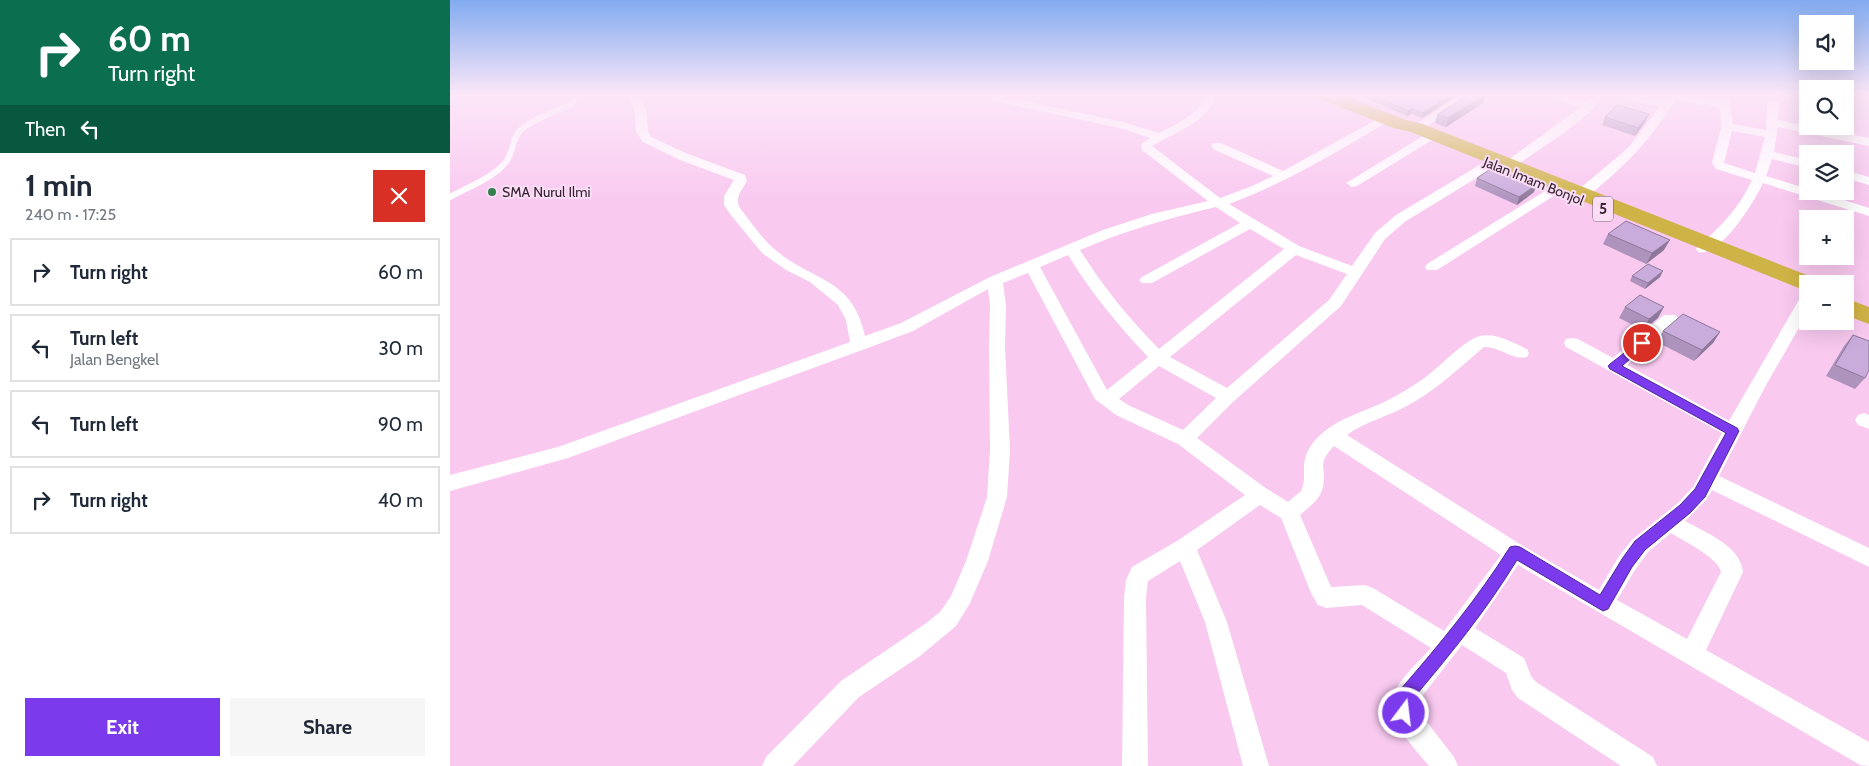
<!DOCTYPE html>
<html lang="en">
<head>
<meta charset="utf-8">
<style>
  :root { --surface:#fff; --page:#f6f6f7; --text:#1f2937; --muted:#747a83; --line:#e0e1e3; --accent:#7c3aed }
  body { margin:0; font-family:Cabin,sans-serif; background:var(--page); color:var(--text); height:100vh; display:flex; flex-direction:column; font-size:19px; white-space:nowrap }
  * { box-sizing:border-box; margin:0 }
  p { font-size:16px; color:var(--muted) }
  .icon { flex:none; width:28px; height:28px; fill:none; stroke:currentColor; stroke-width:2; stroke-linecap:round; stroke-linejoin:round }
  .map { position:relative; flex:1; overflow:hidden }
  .details { display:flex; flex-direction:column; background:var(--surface); width:450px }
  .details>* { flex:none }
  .top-card { background:#0b6e4f; color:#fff; overflow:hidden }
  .buttons { position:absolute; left:1349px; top:15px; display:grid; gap:10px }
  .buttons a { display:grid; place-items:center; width:55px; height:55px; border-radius:0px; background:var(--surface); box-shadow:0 5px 20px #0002; font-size:25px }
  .pin { position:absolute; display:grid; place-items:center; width:42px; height:42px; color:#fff; margin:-21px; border:2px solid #fff; border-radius:50%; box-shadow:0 1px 5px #0007 }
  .me { position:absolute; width:55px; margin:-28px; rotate:15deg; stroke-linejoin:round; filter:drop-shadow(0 0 4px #0008) }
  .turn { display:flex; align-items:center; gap:18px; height:105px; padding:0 25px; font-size:22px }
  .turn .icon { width:65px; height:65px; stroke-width:2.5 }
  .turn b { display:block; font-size:35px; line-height:42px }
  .then { display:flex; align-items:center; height:48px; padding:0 25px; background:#0003; gap:10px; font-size:19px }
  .round { display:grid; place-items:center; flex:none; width:52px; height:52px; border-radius:0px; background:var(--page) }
  .headline { display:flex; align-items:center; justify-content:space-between; height:85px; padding:0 25px }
  h1 { font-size:30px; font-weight:700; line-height:38px }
  .cta { display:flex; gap:10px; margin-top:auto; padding:10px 25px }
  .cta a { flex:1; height:58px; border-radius:0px; background:var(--accent); color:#fff; font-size:20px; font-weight:700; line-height:58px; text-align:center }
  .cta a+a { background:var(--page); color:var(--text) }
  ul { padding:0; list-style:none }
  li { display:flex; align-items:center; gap:15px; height:68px; margin:0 10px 8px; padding:0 15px; border:2px solid var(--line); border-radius:0px }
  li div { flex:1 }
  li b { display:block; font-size:19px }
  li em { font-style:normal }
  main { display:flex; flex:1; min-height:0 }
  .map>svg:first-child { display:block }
</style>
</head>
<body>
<main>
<section class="details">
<div class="top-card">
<div class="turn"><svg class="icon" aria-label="right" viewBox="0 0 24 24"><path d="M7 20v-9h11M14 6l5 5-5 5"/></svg><div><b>60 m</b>Turn right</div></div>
<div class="then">Then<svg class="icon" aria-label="left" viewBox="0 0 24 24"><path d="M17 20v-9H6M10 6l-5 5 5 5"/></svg></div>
</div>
<div class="headline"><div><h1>1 min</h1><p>240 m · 17:25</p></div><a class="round" style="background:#d93025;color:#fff"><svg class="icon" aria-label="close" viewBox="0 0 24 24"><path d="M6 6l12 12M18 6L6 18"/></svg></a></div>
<ul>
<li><svg class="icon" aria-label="right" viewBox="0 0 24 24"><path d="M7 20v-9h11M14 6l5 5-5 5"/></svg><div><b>Turn right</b></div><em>60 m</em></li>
<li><svg class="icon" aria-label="left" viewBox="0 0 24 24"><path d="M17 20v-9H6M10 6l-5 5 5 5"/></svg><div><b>Turn left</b><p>Jalan Bengkel</p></div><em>30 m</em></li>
<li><svg class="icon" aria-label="left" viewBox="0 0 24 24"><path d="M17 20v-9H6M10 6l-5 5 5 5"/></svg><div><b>Turn left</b></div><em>90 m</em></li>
<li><svg class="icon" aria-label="right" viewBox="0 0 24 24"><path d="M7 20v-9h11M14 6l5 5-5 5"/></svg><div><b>Turn right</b></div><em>40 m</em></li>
</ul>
<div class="cta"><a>Exit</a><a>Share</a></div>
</section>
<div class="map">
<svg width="1419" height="766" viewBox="0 0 1419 766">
  <rect width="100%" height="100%" fill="#f9c9f0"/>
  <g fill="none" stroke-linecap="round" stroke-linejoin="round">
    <!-- service -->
    <path stroke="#fff" stroke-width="6" d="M0,197C18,187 43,178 56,162C64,151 62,136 73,128C86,118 107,111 122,104L125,99L120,95"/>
    <!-- minor -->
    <g fill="#fff" fill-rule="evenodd">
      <path d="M177,95H187L196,107L198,131L201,137L238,154L295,175L297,181C292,190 284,198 290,208C300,221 310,236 322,247C360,282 402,275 415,336L451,323L540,277L653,230L702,214L758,201L692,150L691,144L700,138L674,129L540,100L536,95H547L677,123L709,133C726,124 750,114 756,95H766C759,122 724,133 702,146L770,198L802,186L823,176L763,149L761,146L763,143H771L833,171L933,116H941L943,118L941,120C888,151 836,183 779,204L849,246L902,266L925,233L946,215L1043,157H1051L1053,160L1051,163L956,221L935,239L891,306L784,401L747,438L817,489L838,502L851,491C858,476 849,465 860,447C880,418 912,414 940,399C950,394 960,388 970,381C985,372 1012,342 1027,337C1044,331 1061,342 1077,349L1079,353L1077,357C1062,361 1050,346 1034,347C1008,369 983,393 953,408C934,418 914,422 897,435L1073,546L1149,590L1169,556L1182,540L1228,503L1243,487L1272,433L1116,347L1114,343L1116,339L1122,338L1128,339L1163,358L1214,315H1226L1228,319L1226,323L1177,365L1279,421L1350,298L1353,295L1358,293V312L1315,387L1269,476L1419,548V567L1262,490L1257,499L1235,521C1256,533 1290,545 1293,572L1256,650L1419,742V766L1410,765L1068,565L1025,628L1074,658L1081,676L1086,682L1203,757L1207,766H1171L1068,698L1062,690L1056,673L1012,645L966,704V708L1004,757L1008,766H979C967,751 936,719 941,701C946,681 968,663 981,648L912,605L876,608L868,605L861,593L831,518L810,505L747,550L777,622L819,766H793L755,622L730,561L698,581L696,597L698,766H672L674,597L676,580L682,567L727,541L795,495L728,444L666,415L645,399L578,273L553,283L556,306L555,347L560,450L557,497L538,561L520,603L506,626L470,656L409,697L343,766H312L316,757L391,681L475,624L490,612L501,596L516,561L537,497L540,450L539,347L540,306L538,289L463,331L415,349L118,458L0,491V475L108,447L400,342L396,320L388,305L360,282L336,270L312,253L280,214L274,205V196L284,180L230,160L193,142L186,131L184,107ZM766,207L790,223L692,277L689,280L692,283H702L800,229L834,249L709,349C677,316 655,289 630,250C674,231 719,218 766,207ZM618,255C642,294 667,324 698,357L657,390L590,267ZM846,255L897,274L879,300L777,388L720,357ZM709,366L766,398L733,430L678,405L669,399ZM884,446L1051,555L994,631L923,588L915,585L881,587L850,515C859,507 870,500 873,487C877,466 866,465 884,446ZM1221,533C1232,540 1270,559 1271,572L1237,639L1167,600L1185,570L1198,552Z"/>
      <polygon points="650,95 661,95 655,98"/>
      <polygon points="1011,95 1024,95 971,130 963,130 961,128 963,126"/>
      <path d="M1096,95H1113L1137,102L1144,95H1155C1132,125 1094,145 1063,168H1055L1053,165L1055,162L1131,107L1097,97Z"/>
      <path d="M1165,95H1187L1214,100L1217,95H1238L1269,101V95H1279L1283,124L1316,130L1317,103L1323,100L1329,103L1328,120L1419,138V146L1328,127L1324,152L1358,160V168L1322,159L1316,176L1358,189V191H1365L1419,208V216L1313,183C1305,201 1270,258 1248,252L1246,249L1248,246C1270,228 1290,207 1302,180L1266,169L1262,163L1271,127L1270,108L1231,100H1225C1202,139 1173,168 1138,196H1128L1126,193L1128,190L1178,148L1210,106L1170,98ZM1282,131L1315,137L1305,173L1274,163Z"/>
      <polygon points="983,130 989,134 987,137 907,186 902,187 896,183"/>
      <polygon points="1395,170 1419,177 1419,185 1395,178"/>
      <polygon points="1111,181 1116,182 1117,185 1116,188 987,270 977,270 975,267 977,264"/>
      <polygon points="1414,413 1419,415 1419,429 1408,425 1405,420 1408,415"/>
    </g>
    <!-- trunk -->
    <g fill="#ceb346" fill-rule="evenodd">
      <polygon points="867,95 891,95 956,120 973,124 1367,279 1371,284 1358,284 1358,291 1351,289 961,132 944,128 870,99"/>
      <polygon points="1395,298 1419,307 1419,324 1395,315"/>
    </g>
  </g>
  <!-- wall -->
  <g fill="#ae94bd">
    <polygon points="909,95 1008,95 972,118 961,114 957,116"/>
    <polygon points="1035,95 1033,103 996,127 985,123 987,115"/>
    <polygon points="1199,114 1195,122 1185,136 1152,125 1155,117"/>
    <polygon points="1027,178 1086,185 1084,192 1067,205 1025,186"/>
    <polygon points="1158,234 1214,250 1196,264 1153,244"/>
    <polygon points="1182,276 1210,277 1195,289 1180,281"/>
    <polygon points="1175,307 1208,318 1193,330 1169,318"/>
    <polygon points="1213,331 1270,332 1263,343 1244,361 1207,342"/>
    <polygon points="1403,335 1415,378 1405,389 1376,376 1394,346"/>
  </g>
  <!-- shaded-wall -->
  <g fill="#8d789a">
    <polygon points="1001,95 1008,95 972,118 973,113"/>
    <polygon points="1035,95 1033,103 996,127 998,118"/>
    <polygon points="962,109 961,114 957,116 958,111"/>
    <polygon points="1199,114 1195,122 1185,136 1188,128"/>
    <polygon points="1086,185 1084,192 1067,205 1069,197"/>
    <polygon points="1220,240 1214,250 1196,264 1202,253"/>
    <polygon points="1213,271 1210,277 1195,289 1198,283"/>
    <polygon points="1214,307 1208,318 1193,330 1199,319"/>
    <polygon points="1270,332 1263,343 1244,361 1252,350"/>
  </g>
  <!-- building -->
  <g fill="#caacdc" stroke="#8d789a">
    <polygon points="921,95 1001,95 973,113 962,109 958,111"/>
    <polygon points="1018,95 1034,95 998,118 987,115"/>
    <polygon points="1167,105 1199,114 1188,128 1155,117"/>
    <polygon points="1042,168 1086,185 1069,197 1027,178"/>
    <polygon points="1176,221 1220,240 1202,253 1158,234"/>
    <polygon points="1198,264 1213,271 1198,283 1182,276"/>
    <polygon points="1190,295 1214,307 1199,319 1175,307"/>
    <polygon points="1233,314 1270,332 1252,350 1213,331"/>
    <polygon points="1403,335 1419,341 1419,370 1415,378 1385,365"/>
  </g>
  <!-- sky -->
  <linearGradient id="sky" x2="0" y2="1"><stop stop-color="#82abf0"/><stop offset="0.47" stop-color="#fce7f8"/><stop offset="1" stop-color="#fce7f8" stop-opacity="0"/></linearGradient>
  <rect width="1419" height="202" fill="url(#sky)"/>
  <!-- route -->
  <path fill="#7c3aed" stroke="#51269a" d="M1192,339L1197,343L1196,345L1172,366L1287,428L1289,431L1255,497L1240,513L1195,550L1182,567L1158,609L1153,611L1067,560C1036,611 999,656 961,701L962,713L960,719L954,721L948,719L945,702L950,690C990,644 1027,599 1060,547L1065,546L1070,547L1150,595L1172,559L1185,541L1230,505L1245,489L1276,433L1160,369L1158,366L1160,364Z"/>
  <!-- markers -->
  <circle fill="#327f4e" stroke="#fbddf5" stroke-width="2" cx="42" cy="192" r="5"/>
  <g text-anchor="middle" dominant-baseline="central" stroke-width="4" stroke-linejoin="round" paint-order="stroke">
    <!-- far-street labels -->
    <g font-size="14" fill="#352332" stroke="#fbddf5">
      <text transform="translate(1084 181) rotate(22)">Jalan Imam Bonjol</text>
    </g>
    <!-- far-poi labels -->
    <g font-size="14" fill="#352332" stroke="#fbddf5" text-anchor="start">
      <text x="52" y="192">SMA Nurul Ilmi</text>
    </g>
    <!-- shield labels -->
    <rect fill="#fbddf5" stroke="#705b6c" stroke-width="1" x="1143" y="196.5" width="20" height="25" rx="4"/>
    <g font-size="15" font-weight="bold" fill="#352332">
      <text x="1153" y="209">5</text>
    </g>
  </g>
</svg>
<div class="buttons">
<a><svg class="icon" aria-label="sound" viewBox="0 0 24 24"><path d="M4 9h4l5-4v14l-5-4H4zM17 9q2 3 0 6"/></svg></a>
<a><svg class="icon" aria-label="search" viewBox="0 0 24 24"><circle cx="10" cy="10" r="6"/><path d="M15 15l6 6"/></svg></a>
<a><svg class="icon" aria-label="layers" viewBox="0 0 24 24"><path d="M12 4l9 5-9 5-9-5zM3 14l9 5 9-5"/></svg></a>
<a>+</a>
<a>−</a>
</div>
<div class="pin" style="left:1192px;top:343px;background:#d93025"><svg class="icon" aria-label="arrive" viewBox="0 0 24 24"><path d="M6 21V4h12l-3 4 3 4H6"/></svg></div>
<svg class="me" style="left:954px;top:713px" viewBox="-20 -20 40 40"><circle r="17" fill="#7c3aed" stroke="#fff" stroke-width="3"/><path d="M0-11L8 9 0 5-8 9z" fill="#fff"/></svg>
</div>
</main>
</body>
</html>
